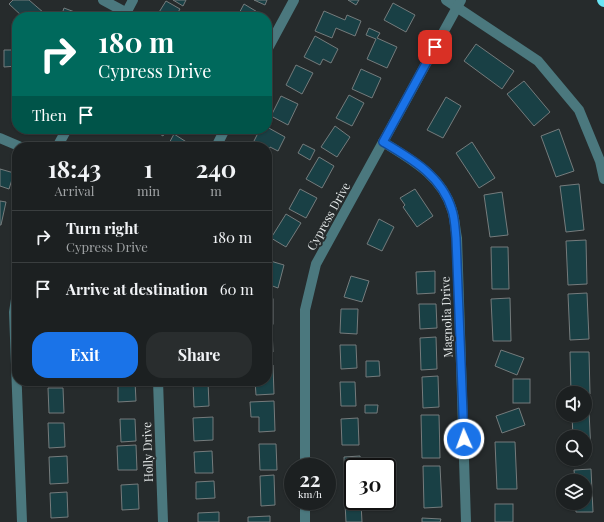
<!DOCTYPE html>
<html lang="en">
<head>
<meta charset="utf-8">
<style>
  :root { --surface:#1c2021; --page:#292d2e; --text:#f1f3f6; --muted:#a0a3a5; --line:#3a3e3f; --accent:#1a73e8 }
  body { margin:0; font-family:"Playfair Display",serif; background:var(--page); color:var(--text); height:100vh; display:flex; flex-direction:column; font-size:15px; white-space:nowrap }
  * { box-sizing:border-box; margin:0 }
  p { font-size:13px; color:var(--muted) }
  .icon { flex:none; width:22px; height:22px; fill:none; stroke:currentColor; stroke-width:2; stroke-linecap:round; stroke-linejoin:round }
  .map { position:relative; flex:1; overflow:hidden }
  .side { position:absolute; left:12px; top:142px; width:260px; height:244px; display:flex; flex-direction:column; background:var(--surface); border-radius:16px; box-shadow:0 1px 3px #0004,0 0 0 1px var(--line) }
  .side>* { flex:none }
  .hud { position:absolute; left:12px; top:12px; width:260px; height:122px; border-radius:16px; box-shadow:0 1px 3px #0004,0 0 0 1px var(--line); background:#00695c; color:#fff; overflow:hidden }
  .tools { position:absolute; left:556px; top:386px; display:grid; gap:8px }
  .tools a { display:grid; place-items:center; width:36px; height:36px; border-radius:50%; background:var(--surface); box-shadow:0 1px 3px #0004,0 0 0 1px var(--line); font-size:20px }
  .speed { position:absolute; left:284px; top:458px; display:flex; gap:8px; font-size:20px; font-weight:700; text-align:center }
  .speed>* { display:grid; place-content:center; width:52px; height:52px; border-radius:50%; background:var(--surface); box-shadow:0 1px 3px #0004,0 0 0 1px var(--line); line-height:1 }
  .speed small { font-size:10px; font-weight:400 }
  .speed .limit { border:2px solid #111; border-radius:6px; background:#fff; color:#111 }
  .pin { position:absolute; display:grid; place-items:center; width:34px; height:34px; color:#fff; margin:-17px; border-radius:8px; box-shadow:0 2px 6px #0006 }
  .me { position:absolute; width:44px; margin:-22px; rotate:358deg; stroke-linejoin:round; filter:drop-shadow(0 0 3px #0008) }
  .turn { display:flex; align-items:center; gap:14px; height:84px; padding:0 20px; font-size:18px }
  .turn .icon { width:52px; height:52px; stroke-width:2.5 }
  .turn b { display:block; font-size:28px; line-height:34px }
  .then { display:flex; align-items:center; height:38px; padding:0 20px; background:#0003; gap:8px; font-size:15px }
  .eta { display:flex; justify-content:space-evenly; align-items:center; height:68px; text-align:center }
  .eta b { font-size:24px; font-weight:700; line-height:28px }
  .action { display:flex; gap:8px; margin-top:auto; padding:8px 20px }
  .action a { flex:1; height:46px; border-radius:16px; background:var(--accent); color:#fff; font-size:16px; font-weight:700; line-height:46px; text-align:center }
  .action a+a { background:var(--page); color:var(--text) }
  ul { padding:0; list-style:none }
  li { display:flex; align-items:center; gap:12px; height:52px; padding:0 20px; border-top:1px solid var(--line) }
  li div { flex:1 }
  li b { display:block; font-size:15px }
  li em { font-style:normal }
  .map>svg:first-child { display:block }
</style>
</head>
<body>
<div class="map">
<svg width="604" height="522" viewBox="0 0 604 522">
  <rect width="100%" height="100%" fill="#262b2c"/>
  <!-- building -->
  <g fill="#194045" stroke="#757b7c">
    <polygon points="13,0 29,0 44,13 41,17 23,17 9,4"/>
    <polygon points="173,0 186,0 183,6"/>
    <polygon points="254,0 267,0 265,5"/>
    <polygon points="348,0 359,0 356,5"/>
    <polygon points="166,1 180,9 175,17 156,17"/>
    <polygon points="393,3 415,15 406,32 384,20"/>
    <polygon points="244,4 259,13 257,17 237,17"/>
    <polygon points="64,8 88,17 61,17"/>
    <polygon points="324,11 345,20 347,15 361,21 355,36 336,28 332,38 315,31"/>
    <polygon points="369,28 380,33 377,38 397,47 387,68 367,59 376,39 366,35"/>
    <polygon points="315,36 338,49 331,63 323,59 320,65 304,57"/>
    <polygon points="476,44 514,71 502,89 464,61"/>
    <polygon points="4,50 17,50 17,66 4,67"/>
    <polygon points="296,65 313,73 302,94 286,85"/>
    <polygon points="361,69 381,78 372,98 352,89"/>
    <polygon points="524,81 550,112 534,126 507,94"/>
    <polygon points="349,95 364,103 352,126 336,118"/>
    <polygon points="281,96 298,104 288,125 271,116"/>
    <polygon points="446,97 461,106 443,138 427,130"/>
    <polygon points="335,126 350,137 337,157 321,147"/>
    <polygon points="267,127 285,137 278,151 270,147 267,154 267,147 251,147 260,129 267,129"/>
    <polygon points="103,129 117,129 114,134"/>
    <polygon points="152,129 167,129 163,136"/>
    <polygon points="559,129 574,171 556,177 541,136"/>
    <polygon points="174,134 188,143 186,147 167,147"/>
    <polygon points="472,142 495,178 479,188 456,153"/>
    <polygon points="303,144 315,150 310,160 298,153"/>
    <polygon points="319,157 334,166 322,188 306,179"/>
    <polygon points="0,169 14,173 9,189 0,186"/>
    <polygon points="579,184 584,230 566,232 560,186"/>
    <polygon points="300,189 317,198 306,218 289,209"/>
    <polygon points="415,189 433,216 417,227 403,207 405,205 400,198"/>
    <polygon points="502,192 508,235 490,237 484,195"/>
    <polygon points="0,201 6,202 1,225 0,225"/>
    <polygon points="286,214 301,223 286,247 271,238"/>
    <polygon points="379,219 394,227 382,251 367,244"/>
    <polygon points="586,240 587,284 568,285 566,241"/>
    <polygon points="491,247 508,247 509,289 492,289"/>
    <polygon points="267,260 284,265 278,288 267,284"/>
    <polygon points="435,271 435,293 417,294 416,272"/>
    <polygon points="351,276 369,281 362,302 344,297"/>
    <polygon points="587,293 589,339 570,340 568,294"/>
    <polygon points="510,298 511,341 493,341 491,299"/>
    <rect x="267" y="299" width="6" height="25"/>
    <polygon points="419,304 436,304 437,328 420,329"/>
    <polygon points="341,309 358,309 357,334 340,333"/>
    <polygon points="267,329 272,329 273,352 267,352"/>
    <polygon points="436,337 437,369 421,370 420,338"/>
    <polygon points="340,345 356,345 357,368 341,369"/>
    <polygon points="501,350 524,358 517,375 495,366"/>
    <polygon points="570,352 589,352 590,394 571,393"/>
    <polygon points="366,361 379,361 380,376 366,377"/>
    <polygon points="267,365 273,365 274,394 256,395 255,381 267,381"/>
    <polygon points="438,376 439,407 423,408 422,377"/>
    <rect x="513" y="379" width="17" height="24"/>
    <polygon points="118,381 135,381 136,401 118,402"/>
    <polygon points="193,381 208,381 209,406 194,407"/>
    <polygon points="340,382 355,382 356,406 341,406"/>
    <polygon points="48,388 63,388 64,413 49,413"/>
    <polygon points="274,401 275,431 259,432 259,417 251,417 250,402"/>
    <polygon points="365,405 378,405 377,413 365,413"/>
    <polygon points="519,408 525,425 502,433 496,416"/>
    <polygon points="585,411 589,411 591,453 585,454 585,437 573,437 572,415 585,415"/>
    <polygon points="421,415 439,415 440,458 422,458"/>
    <polygon points="213,417 213,440 194,441 193,418"/>
    <polygon points="358,418 359,445 342,445 341,419"/>
    <polygon points="120,419 135,419 136,441 121,442"/>
    <polygon points="48,423 64,423 65,447 49,448"/>
    <polygon points="495,442 515,442 517,489 497,489"/>
    <polygon points="259,444 276,444 277,470 260,470"/>
    <polygon points="136,445 137,470 118,470 117,446"/>
    <polygon points="212,451 213,473 195,473 194,452"/>
    <polygon points="67,456 68,483 50,484 49,457"/>
    <polygon points="360,456 361,467 353,467 353,482 345,482 344,457"/>
    <polygon points="423,466 440,466 442,507 424,508"/>
    <polygon points="591,469 593,512 576,512 575,503 585,503 585,481 575,481 574,470"/>
    <polygon points="274,475 275,505 261,506 260,476"/>
    <polygon points="214,481 215,498 196,499 196,482"/>
    <polygon points="138,484 139,509 122,510 121,485"/>
    <polygon points="67,492 68,517 51,518 50,493"/>
    <polygon points="345,503 361,503 362,522 346,522"/>
    <rect x="495" y="504" width="18" height="18"/>
    <polygon points="219,512 219,522 198,522 198,513"/>
    <polygon points="270,516 270,522 248,522 248,517"/>
    <polygon points="422,518 441,519 440,522 422,522"/>
  </g>
  <g fill="none" stroke-linecap="round" stroke-linejoin="round">
    <!-- minor -->
    <g stroke="#4b787e" stroke-width="10">
      <polyline points="103,0 127,13"/>
      <polyline points="446,0 538,61 579,110 600,161 604,179"/>
      <polyline points="124,17 133,0"/>
      <polyline points="267,50 294,0"/>
      <polyline points="0,138 21,147"/>
      <path d="M383,142C412,160 442,176 452,210C455,219 455,229 457,238L466,522"/>
      <polyline points="57,147 67,129"/>
      <polyline points="216,147 225,129"/>
      <polyline points="17,293 14,312 22,522"/>
      <polyline points="158,381 163,522"/>
      <polyline points="305,467 305,310 316,264 461,0"/>
      <polyline points="305,522 305,501"/>
    </g>
    <!-- highway -->
    <polyline stroke="#6ae5f5" stroke-width="12" points="603,0 604,1"/>
  </g>
  <g fill="none" stroke-linecap="round" stroke-linejoin="round">
    <!-- route casing -->
    <g stroke="#114b97" stroke-width="10">
      <path id="route" d="M435,47L383,142C412,159 442,176 452,210C455,219 455,229 456,238L464,439"/>
    </g>
    <!-- route -->
    <use href="#route" stroke="#1a73e8" stroke-width="7"/>
  </g>
  <g text-anchor="middle" dominant-baseline="central" stroke-width="4" stroke-linejoin="round" paint-order="stroke">
    <!-- street labels -->
    <g font-size="12" fill="#e8ecec" stroke="#262b2c">
      <text transform="translate(328 216) rotate(-61)">Cypress Drive</text>
      <text transform="translate(446 317) rotate(-92)">Magnolia Drive</text>
      <text transform="translate(147 452) rotate(-92)">Holly Drive</text>
    </g>
  </g>
</svg>
<div class="tools">
<a><svg class="icon" aria-label="sound" viewBox="0 0 24 24"><path d="M4 9h4l5-4v14l-5-4H4zM17 9q2 3 0 6"/></svg></a>
<a><svg class="icon" aria-label="search" viewBox="0 0 24 24"><circle cx="10" cy="10" r="6"/><path d="M15 15l6 6"/></svg></a>
<a><svg class="icon" aria-label="layers" viewBox="0 0 24 24"><path d="M12 4l9 5-9 5-9-5zM3 14l9 5 9-5"/></svg></a>
</div>
<div class="speed"><div>22<small>km/h</small></div><div class="limit">30</div></div>
<div class="pin" style="left:435px;top:47px;background:#d93025"><svg class="icon" aria-label="arrive" viewBox="0 0 24 24"><path d="M6 21V4h12l-3 4 3 4H6"/></svg></div>
<svg class="me" style="left:464px;top:439px" viewBox="-20 -20 40 40"><circle r="17" fill="#1a73e8" stroke="#fff" stroke-width="3"/><path d="M0-11L8 9 0 5-8 9z" fill="#fff"/></svg>
<div class="hud">
<div class="turn"><svg class="icon" aria-label="right" viewBox="0 0 24 24"><path d="M7 20v-9h11M14 6l5 5-5 5"/></svg><div><b>180 m</b>Cypress Drive</div></div>
<div class="then">Then<svg class="icon" aria-label="arrive" viewBox="0 0 24 24"><path d="M6 21V4h12l-3 4 3 4H6"/></svg></div>
</div>
<section class="side">
<div class="eta">
<div><b>18:43</b><p>Arrival</p></div>
<div><b>1</b><p>min</p></div>
<div><b>240</b><p>m</p></div>
</div>
<ul>
<li><svg class="icon" aria-label="right" viewBox="0 0 24 24"><path d="M7 20v-9h11M14 6l5 5-5 5"/></svg><div><b>Turn right</b><p>Cypress Drive</p></div><em>180 m</em></li>
<li><svg class="icon" aria-label="arrive" viewBox="0 0 24 24"><path d="M6 21V4h12l-3 4 3 4H6"/></svg><div><b>Arrive at destination</b></div><em>60 m</em></li>
</ul>
<div class="action"><a>Exit</a><a>Share</a></div>
</section>
</div>
</body>
</html>
